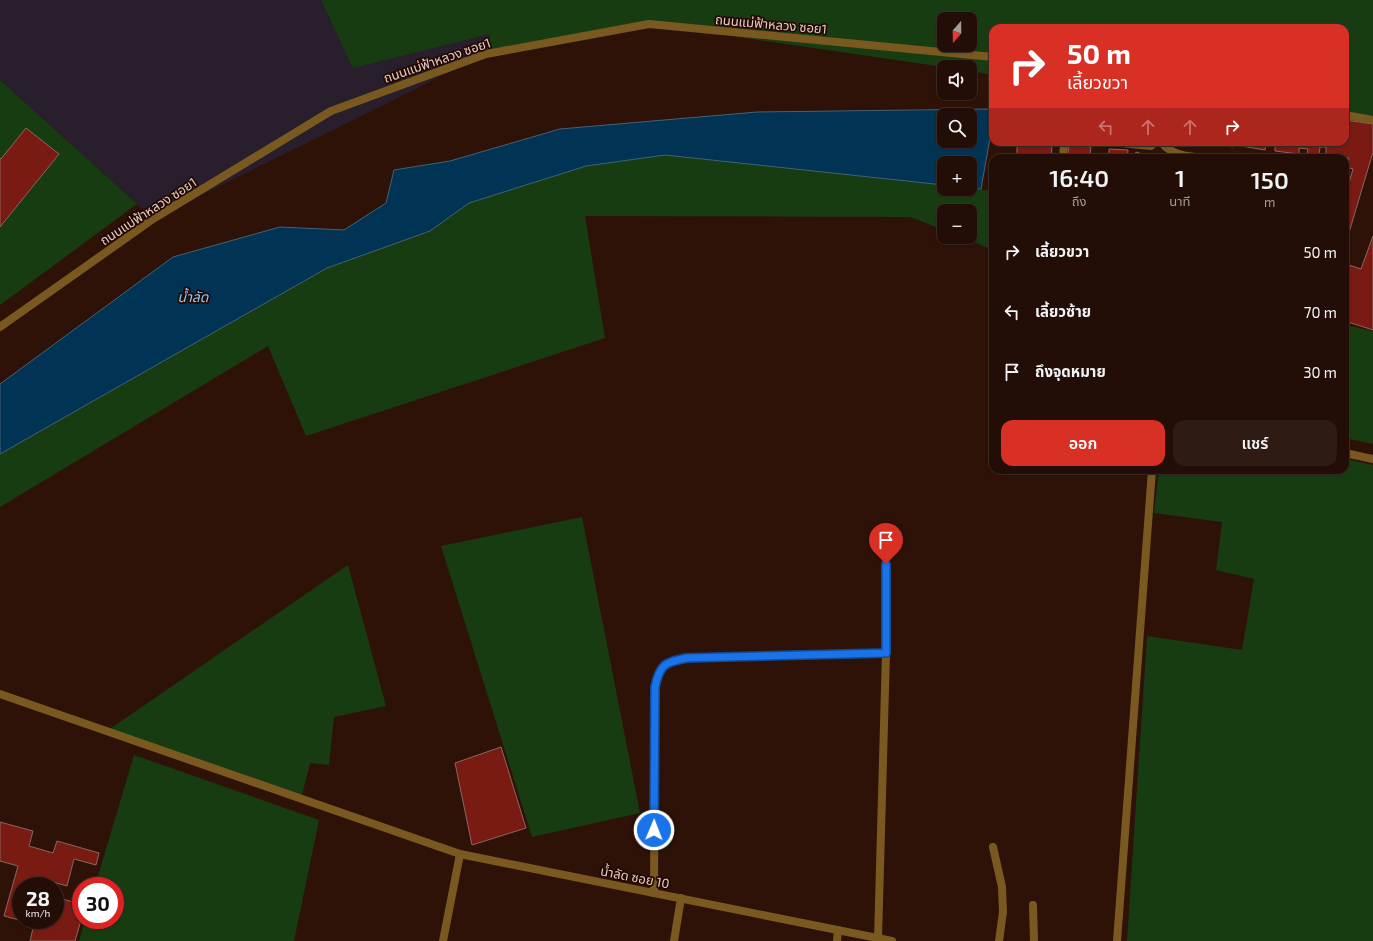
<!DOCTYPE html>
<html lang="th">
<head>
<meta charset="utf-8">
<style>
  :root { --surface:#220e06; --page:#2e1c14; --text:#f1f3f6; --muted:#a29c9b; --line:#3f2e28; --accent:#d93025 }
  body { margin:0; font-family:"Exo 2","Noto Sans Thai",sans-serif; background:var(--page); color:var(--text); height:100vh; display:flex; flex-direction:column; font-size:15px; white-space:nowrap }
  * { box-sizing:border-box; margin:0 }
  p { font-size:13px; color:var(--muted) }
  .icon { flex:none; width:22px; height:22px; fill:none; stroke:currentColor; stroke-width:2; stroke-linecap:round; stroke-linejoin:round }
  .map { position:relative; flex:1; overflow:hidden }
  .side { position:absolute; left:989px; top:154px; width:360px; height:320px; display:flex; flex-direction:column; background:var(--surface); border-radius:12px; box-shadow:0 1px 3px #0004,0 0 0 1px var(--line) }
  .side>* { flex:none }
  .hud { position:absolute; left:989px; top:24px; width:360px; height:122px; border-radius:12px; box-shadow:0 1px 3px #0004,0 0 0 1px var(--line); background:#d93025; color:#fff; overflow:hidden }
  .needle { width:26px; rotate:200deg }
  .buttons { position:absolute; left:937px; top:12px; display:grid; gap:8px }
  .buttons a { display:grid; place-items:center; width:40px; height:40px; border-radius:8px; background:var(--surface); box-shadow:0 1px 3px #0004,0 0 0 1px var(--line); font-size:20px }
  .speed { position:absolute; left:12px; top:877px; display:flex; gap:8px; font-size:20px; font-weight:700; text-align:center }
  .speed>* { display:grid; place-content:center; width:52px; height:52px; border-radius:50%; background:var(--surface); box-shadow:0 1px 3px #0004,0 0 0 1px var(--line); line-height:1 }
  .speed small { font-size:10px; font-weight:400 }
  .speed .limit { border:6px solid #d22; background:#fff; color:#111 }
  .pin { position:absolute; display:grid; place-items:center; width:34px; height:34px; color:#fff; margin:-41px -17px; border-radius:50% 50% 50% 0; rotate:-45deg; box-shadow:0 0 4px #0007 }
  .pin .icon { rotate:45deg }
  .me { position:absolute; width:44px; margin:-22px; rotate:1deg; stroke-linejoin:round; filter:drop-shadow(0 0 3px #0008) }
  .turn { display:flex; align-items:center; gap:14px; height:84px; padding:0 12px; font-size:18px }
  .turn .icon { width:52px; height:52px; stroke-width:2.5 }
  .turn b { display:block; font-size:28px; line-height:34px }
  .lanes { display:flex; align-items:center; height:38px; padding:0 12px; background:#0003; justify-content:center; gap:20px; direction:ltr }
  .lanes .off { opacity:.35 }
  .eta { display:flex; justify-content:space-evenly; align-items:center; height:68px; text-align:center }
  .eta b { font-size:24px; font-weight:600; line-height:28px }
  .cta { display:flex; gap:8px; margin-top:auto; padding:8px 12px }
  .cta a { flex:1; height:46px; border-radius:12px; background:var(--accent); color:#fff; font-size:16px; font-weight:600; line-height:46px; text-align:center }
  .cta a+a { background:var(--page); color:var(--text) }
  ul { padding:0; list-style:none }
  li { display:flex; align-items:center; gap:12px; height:60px; padding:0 12px }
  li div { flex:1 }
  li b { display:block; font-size:15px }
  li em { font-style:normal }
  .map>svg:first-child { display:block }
</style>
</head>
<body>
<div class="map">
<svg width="1373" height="941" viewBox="0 0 1373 941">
  <rect width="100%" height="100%" fill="#2e1208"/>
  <!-- commercial -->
  <polygon fill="#281e2c" points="0,0 498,0 486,54 153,219 0,80"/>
  <!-- green -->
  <g fill="#183c12" fill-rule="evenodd">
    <path d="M321,0H1373V130L1345,126V28H993V75L970,71V67H944L649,24L486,54L490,34L353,68ZM944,19H970V45H944Z"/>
    <polygon points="0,80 137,204 0,305"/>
    <polygon points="665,155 944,185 944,189 970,188 993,191 993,250 961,237 970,237 970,211 944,211 944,230 910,217 585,216 605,338 306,436 268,346 0,507 0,454 327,268 430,231 469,203 586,166"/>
    <polygon points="1345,325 1373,331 1373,444 1345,438"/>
    <polygon points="1345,459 1373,465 1373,941 1127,941 1147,636 1242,650 1254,579 1216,570 1222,522 1154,513 1159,470 1345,470"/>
    <polygon points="582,517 640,813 532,837 441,546"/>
    <polygon points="348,565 386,706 334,717 329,765 310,763 301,799 107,731"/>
    <polygon points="134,755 319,820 294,941 79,941 85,920 115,920 115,886 95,886"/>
  </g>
  <!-- water -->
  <path fill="#003354" stroke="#446276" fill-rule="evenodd" d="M993,109V121L981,189L970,188V163H944V185L665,155L586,166L469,203L430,231L327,268L0,454V384L173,257L280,227L344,230L386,203L394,170L450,161L560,129L757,112ZM944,115H970V141H944Z"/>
  <!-- building -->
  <g fill="#791b13" stroke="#8b6660">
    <polygon points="1345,120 1373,124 1373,152 1345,246 1345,181 1349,183 1353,169 1347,167 1349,158 1326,156 1326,147 1320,147 1319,156 1307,155 1308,149 1299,148 1299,154 1275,151 1275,144 1266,144 1265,150 1241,146 1241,142 1345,142"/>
    <polygon points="26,128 59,154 0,227 0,158 1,159"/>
    <polygon points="1017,142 1057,142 1057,145 1052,146 1051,158 1017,158"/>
    <polygon points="1209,142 1233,142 1233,147 1209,143"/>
    <polygon points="1069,145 1091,147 1090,154 1109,156 1109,149 1128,150 1127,158 1067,158"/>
    <polygon points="1136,152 1145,155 1145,158 1133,158"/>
    <polygon points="1373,236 1373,330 1345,321 1345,268 1346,264 1361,269"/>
    <polygon points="501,747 526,828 472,845 455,763"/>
    <polygon points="0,822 33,831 29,846 53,853 57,841 99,853 96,865 74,859 67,886 35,877 32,886 21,886 21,920 55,920 55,897 81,904 81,920 75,941 30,941 34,924 4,916 18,866 0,861"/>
  </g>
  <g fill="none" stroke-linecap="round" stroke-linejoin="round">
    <!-- lane -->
    <g stroke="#79591f" stroke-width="8">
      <polyline points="1112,142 1151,146 1156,142"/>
      <path d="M1161,142C1175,160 1202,157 1222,158"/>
      <polyline points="1063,158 1064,145 1067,142"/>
      <polyline points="993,847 1002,887 1003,912 999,941"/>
      <polyline points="1033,905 1034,941"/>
    </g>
    <!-- street -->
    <g stroke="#79591f" stroke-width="8">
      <polyline points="1345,115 1373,120"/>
      <polyline points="0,327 153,219 331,111 486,54 649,24 993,57"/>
      <polyline points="1345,453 1373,459"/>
      <polyline points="886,549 886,653"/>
      <polyline points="0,694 460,854"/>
      <path d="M654,893L655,687C660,664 665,662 687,658L886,653L878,938"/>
      <polyline points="443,941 460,854 892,941"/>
      <polyline points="674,941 681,898"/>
      <polyline points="837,941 838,930"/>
      <polyline points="1117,941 1152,470"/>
    </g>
  </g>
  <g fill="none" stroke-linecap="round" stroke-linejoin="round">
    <!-- route casing -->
    <g stroke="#114b97" stroke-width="10">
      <path id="route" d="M654,830L655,687C660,664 665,662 687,658L886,653V564"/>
    </g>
    <!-- route -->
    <use href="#route" stroke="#1a73e8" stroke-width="7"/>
  </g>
  <g text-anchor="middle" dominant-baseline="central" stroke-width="3.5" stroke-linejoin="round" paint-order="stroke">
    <!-- street labels -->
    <g font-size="13" fill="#e2cec7" stroke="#230902">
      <text transform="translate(771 24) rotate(5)">ถนนแม่ฟ้าหลวง ซอย1</text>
      <text transform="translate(437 60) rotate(-19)">ถนนแม่ฟ้าหลวง ซอย1</text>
      <text transform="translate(148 211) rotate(-33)">ถนนแม่ฟ้าหลวง ซอย1</text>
      <text transform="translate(635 877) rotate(11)">น้ำลัด ซอย 10</text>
    </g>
    <!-- water labels -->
    <g font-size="14" font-style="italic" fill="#8bcbfc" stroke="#230902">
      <text x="193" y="296">น้ำลัด</text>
    </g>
  </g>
</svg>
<div class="buttons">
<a><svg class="needle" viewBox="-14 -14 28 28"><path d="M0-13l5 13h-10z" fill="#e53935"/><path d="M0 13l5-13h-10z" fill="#a29c9b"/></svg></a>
<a><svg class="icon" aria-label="sound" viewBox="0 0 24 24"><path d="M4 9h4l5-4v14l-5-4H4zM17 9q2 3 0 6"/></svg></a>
<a><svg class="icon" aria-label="search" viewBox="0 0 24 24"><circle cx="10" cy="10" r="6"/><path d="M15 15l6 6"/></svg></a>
<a>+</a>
<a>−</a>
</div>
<div class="speed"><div>28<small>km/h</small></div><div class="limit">30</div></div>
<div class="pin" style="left:886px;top:564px;background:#d93025"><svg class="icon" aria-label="arrive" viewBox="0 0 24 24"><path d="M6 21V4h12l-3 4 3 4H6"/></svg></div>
<svg class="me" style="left:654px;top:830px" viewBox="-20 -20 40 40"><circle r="17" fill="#1a73e8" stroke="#fff" stroke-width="3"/><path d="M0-11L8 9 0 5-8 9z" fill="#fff"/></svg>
<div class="hud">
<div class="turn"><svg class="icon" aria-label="right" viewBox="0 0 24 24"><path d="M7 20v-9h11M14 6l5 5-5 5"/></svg><div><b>50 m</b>เลี้ยวขวา</div></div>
<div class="lanes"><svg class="icon off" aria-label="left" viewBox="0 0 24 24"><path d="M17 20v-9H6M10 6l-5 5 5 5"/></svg><svg class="icon off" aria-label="ahead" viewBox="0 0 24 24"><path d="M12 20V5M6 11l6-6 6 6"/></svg><svg class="icon off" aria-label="ahead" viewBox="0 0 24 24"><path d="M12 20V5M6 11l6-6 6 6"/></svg><svg class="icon" aria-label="right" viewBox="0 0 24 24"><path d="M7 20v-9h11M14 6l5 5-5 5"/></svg></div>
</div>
<section class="side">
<div class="eta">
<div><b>16:40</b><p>ถึง</p></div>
<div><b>1</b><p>นาที</p></div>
<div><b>150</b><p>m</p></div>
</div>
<ul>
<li><svg class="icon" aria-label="right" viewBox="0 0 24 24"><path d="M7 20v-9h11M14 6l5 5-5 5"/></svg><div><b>เลี้ยวขวา</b></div><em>50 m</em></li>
<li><svg class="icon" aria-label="left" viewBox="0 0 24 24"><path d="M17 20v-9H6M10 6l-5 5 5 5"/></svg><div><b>เลี้ยวซ้าย</b></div><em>70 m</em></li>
<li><svg class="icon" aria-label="arrive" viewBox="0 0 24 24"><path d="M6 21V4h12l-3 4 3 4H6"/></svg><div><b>ถึงจุดหมาย</b></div><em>30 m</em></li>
</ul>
<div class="cta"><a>ออก</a><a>แชร์</a></div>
</section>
</div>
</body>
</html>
